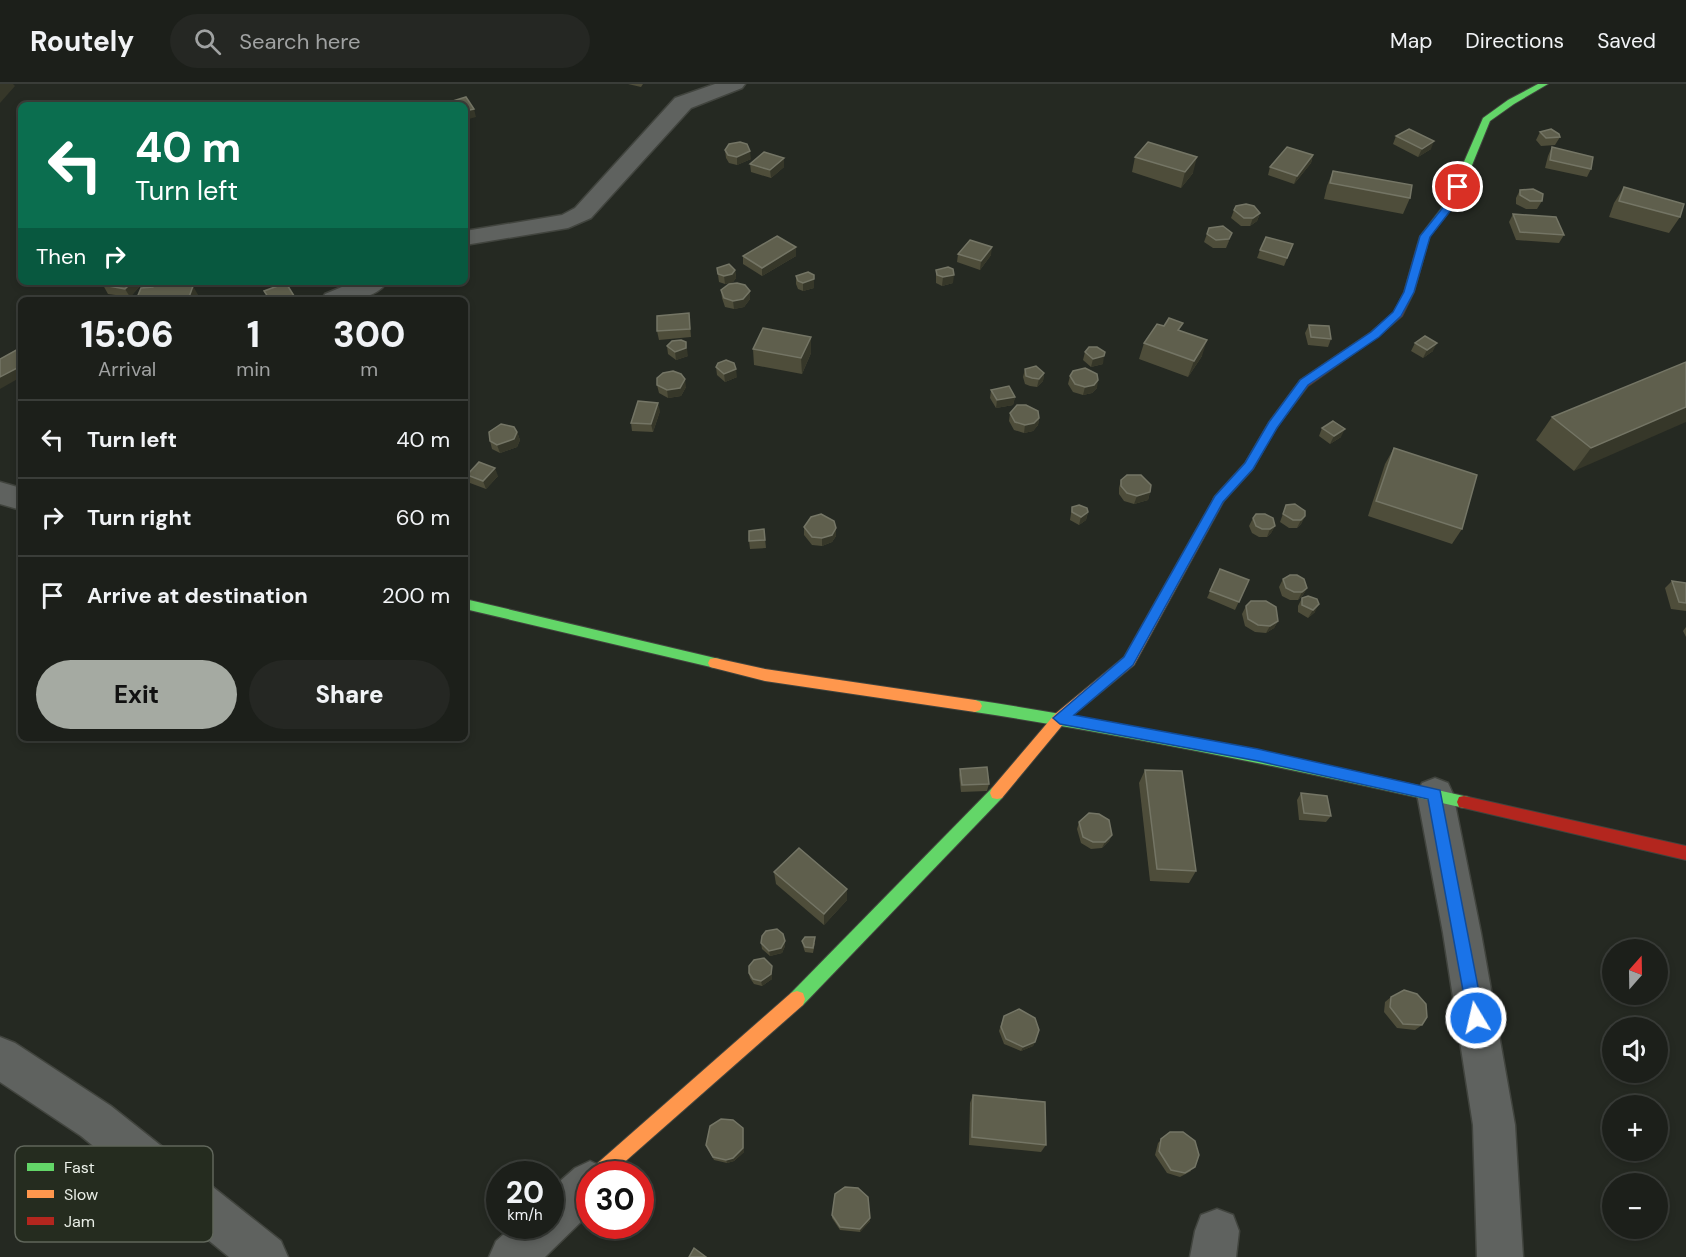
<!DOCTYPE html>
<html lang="en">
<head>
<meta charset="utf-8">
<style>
  :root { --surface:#1c1f1a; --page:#252723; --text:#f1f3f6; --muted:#a0a2a2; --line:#3a3d39; --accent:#a5aaa2 }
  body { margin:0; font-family:"DM Sans",sans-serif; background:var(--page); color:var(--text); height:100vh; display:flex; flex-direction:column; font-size:22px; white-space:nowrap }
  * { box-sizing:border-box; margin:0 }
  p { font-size:20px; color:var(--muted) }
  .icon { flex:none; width:33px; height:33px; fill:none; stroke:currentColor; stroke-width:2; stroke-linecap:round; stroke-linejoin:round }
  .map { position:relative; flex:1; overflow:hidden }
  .drawer { position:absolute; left:18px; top:213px; width:450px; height:444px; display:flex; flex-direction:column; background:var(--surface); border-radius:9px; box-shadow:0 3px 9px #0003,0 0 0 2px var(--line) }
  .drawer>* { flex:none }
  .hud { position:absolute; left:18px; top:18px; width:450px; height:183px; border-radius:9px; box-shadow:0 3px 9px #0003,0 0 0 2px var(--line); background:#0b6e4f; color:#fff; overflow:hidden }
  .needle { width:39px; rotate:20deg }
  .controls { position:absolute; left:1602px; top:855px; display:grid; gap:12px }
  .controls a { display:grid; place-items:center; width:66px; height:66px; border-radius:50%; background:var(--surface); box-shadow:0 3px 9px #0003,0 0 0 2px var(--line); font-size:30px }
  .speed { position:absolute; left:486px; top:1077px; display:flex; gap:12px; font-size:30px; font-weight:700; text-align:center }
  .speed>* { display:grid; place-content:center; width:78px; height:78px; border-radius:50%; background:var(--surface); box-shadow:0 3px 9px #0003,0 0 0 2px var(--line); line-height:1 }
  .speed small { font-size:15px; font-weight:400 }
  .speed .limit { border:9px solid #d22; background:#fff; color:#111 }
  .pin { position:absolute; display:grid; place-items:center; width:51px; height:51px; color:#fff; margin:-26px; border:3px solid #fff; border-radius:50%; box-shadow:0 2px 6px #0007 }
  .me { position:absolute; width:66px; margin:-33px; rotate:351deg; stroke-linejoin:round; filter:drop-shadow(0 0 4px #0008) }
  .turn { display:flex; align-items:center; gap:21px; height:126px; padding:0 18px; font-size:27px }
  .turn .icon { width:78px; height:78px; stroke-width:2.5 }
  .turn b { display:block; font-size:42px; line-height:51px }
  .then { display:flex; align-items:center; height:57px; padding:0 18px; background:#0003; gap:12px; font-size:22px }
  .eta { display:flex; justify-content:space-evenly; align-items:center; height:102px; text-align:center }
  .eta b { font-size:36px; font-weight:800; line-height:42px }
  .cta { display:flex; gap:12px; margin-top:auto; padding:12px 18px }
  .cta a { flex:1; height:69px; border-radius:36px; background:var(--accent); color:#111; font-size:24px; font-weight:800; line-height:69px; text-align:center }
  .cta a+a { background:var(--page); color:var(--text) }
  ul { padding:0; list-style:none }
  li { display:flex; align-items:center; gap:18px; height:78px; padding:0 18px; border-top:2px solid var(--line) }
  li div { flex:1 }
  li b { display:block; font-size:22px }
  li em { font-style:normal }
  header { display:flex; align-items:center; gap:36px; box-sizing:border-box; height:84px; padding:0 30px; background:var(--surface); border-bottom:2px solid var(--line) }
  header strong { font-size:28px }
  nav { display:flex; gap:33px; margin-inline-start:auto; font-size:21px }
  .search { width:420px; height:54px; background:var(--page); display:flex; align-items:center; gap:15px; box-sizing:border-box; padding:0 21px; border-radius:33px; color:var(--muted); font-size:22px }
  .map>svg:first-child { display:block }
</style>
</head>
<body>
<header>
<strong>Routely</strong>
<div class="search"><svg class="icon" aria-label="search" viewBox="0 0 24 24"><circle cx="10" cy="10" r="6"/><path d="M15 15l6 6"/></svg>Search here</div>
<nav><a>Map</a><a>Directions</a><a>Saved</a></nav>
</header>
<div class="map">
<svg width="1686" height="1173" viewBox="0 0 1686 1173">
  <rect width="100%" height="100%" fill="#252922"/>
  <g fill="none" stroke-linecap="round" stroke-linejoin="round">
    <!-- street casing -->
    <g stroke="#41443e" stroke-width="3">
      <g id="street">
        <polygon points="715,0 745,0 742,4 691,24 591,134 568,144 465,161 465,147 562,131 575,124 675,14"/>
        <path d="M354,198H387C374,218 343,216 321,216L325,210Z"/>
        <polygon points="0,398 21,404 21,426 0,420"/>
        <polygon points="1435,694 1448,699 1453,710 1481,849 1515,1041 1523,1173 1477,1173 1473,1041 1443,849 1417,710 1422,699"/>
        <polygon points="0,953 15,959 111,1022 281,1157 288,1173 229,1173 81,1052 0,998"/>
        <polygon points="590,1077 605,1084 608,1090 590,1090 590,1129 545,1173 489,1173 496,1157 513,1142 550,1142 550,1106 575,1084"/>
        <polygon points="1217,1125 1233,1131 1239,1147 1236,1173 1190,1173 1195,1147 1201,1131"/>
      </g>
    </g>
    <!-- fast casing -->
    <g stroke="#41443e" stroke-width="2">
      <g id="fast">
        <polygon points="1538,0 1548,0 1514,20 1490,37 1457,118 1430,152 1426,164 1418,164 1417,162 1420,152 1447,117 1483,34 1508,16"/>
        <polygon points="465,515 715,574 720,575 722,579 720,583 715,584 465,525"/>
        <path d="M975,616C1139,641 1302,675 1464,712L1469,713L1471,718L1469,723L1464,724C1302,687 1139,653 975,628L970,626L968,622L970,618Z"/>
        <polygon points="997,703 1002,704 1004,709 1002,714 803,921 797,923 791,921 789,915 791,909 992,704"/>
      </g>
    </g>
    <!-- slow casing -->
    <g stroke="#41443e" stroke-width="2">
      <g id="slow">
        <polygon points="1219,411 1225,415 1134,581 1065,638 1002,714 997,715 992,714 990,709 992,704 1055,630 1124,573 1215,412"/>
        <polygon points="715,574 765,585 975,616 980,618 982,622 980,626 975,628 765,597 710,583 708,579 710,575"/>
        <polygon points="797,907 803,909 805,915 803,921 611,1090 590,1091 592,1084 791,909"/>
      </g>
    </g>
    <!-- jam casing -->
    <g stroke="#41443e" stroke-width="2">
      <g id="jam">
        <polygon points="1422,159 1427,162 1414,208 1402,232 1379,252 1308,302 1277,343 1253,385 1223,418 1215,418 1213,415 1215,412 1245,379 1269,338 1300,296 1371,248 1394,228 1404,208 1417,162"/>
        <polygon points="1464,712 1686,762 1686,776 1464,724 1459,723 1457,718 1459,713"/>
      </g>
    </g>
    <!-- street -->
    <use href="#street" fill="#5f625f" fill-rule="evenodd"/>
    <!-- fast -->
    <use href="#fast" fill="#63d668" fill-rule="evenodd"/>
    <!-- slow -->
    <use href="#slow" fill="#ff974d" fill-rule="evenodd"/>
    <!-- jam -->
    <use href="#jam" fill="#b3261e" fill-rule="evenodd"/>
  </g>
  <!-- wall -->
  <g fill="#4e4d3a">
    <polygon points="628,0 643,0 641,3"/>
    <polygon points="1540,48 1560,53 1555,61 1541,62 1536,56"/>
    <polygon points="1396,52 1431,65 1418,73 1393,60"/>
    <polygon points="1552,63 1591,85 1587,93 1545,84 1548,72"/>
    <polygon points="725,66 751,75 737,81 729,79 726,74"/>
    <polygon points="1313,71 1311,79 1294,100 1268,91 1270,83"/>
    <polygon points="1135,73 1193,89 1181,104 1132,88"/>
    <polygon points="784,74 784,83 771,94 751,88 750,80"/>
    <polygon points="1333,87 1410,114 1403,130 1324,115 1327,102"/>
    <polygon points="1624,103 1680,133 1669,149 1609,133 1614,119"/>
    <polygon points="1520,106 1542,117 1537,125 1526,125 1516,120 1516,114"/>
    <polygon points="1234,126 1260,129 1257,137 1250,142 1241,142 1231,134"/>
    <polygon points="1513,130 1564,151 1559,159 1516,156 1509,138"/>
    <polygon points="1223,142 1229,157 1226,164 1213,164 1204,158 1209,144"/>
    <polygon points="1293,160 1284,182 1257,174 1260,166"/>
    <polygon points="958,170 991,171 980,186 957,178"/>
    <polygon points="743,172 796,172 762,192 743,180"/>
    <polygon points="717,184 735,186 736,194 733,198 725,200 719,198"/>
    <polygon points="936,186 953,199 942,202 936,199"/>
    <polygon points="814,191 814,204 803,207 798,205 796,200 796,192"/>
    <polygon points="103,201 141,201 130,213 108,210"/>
    <polygon points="721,206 750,207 750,215 744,223 734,225 725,223 722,214"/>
    <polygon points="689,229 691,253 659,256 657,247"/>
    <polygon points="1309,241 1331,255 1328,263 1308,261 1305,249"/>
    <polygon points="1181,247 1202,272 1188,293 1139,275 1144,259"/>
    <polygon points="1415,259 1433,267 1423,274 1411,267"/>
    <polygon points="667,262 688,272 676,276 668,270"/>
    <polygon points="753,265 811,269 802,290 754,281"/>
    <polygon points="1085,268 1103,280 1091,283 1083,276"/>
    <polygon points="1686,278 1574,387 1536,356 1552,333"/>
    <polygon points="716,283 737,293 725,298 717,291"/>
    <polygon points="1025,285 1044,289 1043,297 1037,303 1030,302 1025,300 1023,293"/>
    <polygon points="1070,292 1097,304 1092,309 1083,311 1073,308 1068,300"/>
    <polygon points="657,301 686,303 681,312 668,314 659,309"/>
    <polygon points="991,306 1015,313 1013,321 996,324 990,314"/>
    <polygon points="660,327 653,348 632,347 631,339"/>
    <polygon points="1010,329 1039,334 1038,341 1033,347 1024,349 1014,346 1009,337"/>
    <polygon points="1322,344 1341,353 1330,360 1319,352"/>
    <polygon points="517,348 520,356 517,363 500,369 492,365 490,357"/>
    <polygon points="1394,364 1462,445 1452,460 1368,432 1385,380"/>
    <polygon points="467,391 498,392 486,405 470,399"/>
    <polygon points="1121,396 1150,408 1148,416 1134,420 1124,417 1119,410 1119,404"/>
    <polygon points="1286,421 1305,432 1301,440 1297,444 1289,444 1280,438"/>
    <polygon points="1072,423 1088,428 1086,436 1079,441 1070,436"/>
    <polygon points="1253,434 1275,442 1271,449 1267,453 1259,453 1252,449 1249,442"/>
    <polygon points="804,443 836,452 832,458 822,462 812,461 804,451"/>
    <polygon points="764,445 766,464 750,465 749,457"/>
    <polygon points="1220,485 1249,496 1235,526 1207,514"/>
    <polygon points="1283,495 1307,504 1303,511 1298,516 1290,516 1282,512 1279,503"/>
    <polygon points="1672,497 1686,499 1686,527 1671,525 1665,504"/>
    <polygon points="1302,514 1315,528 1308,534 1298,528 1298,522"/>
    <polygon points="1246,522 1278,537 1274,544 1266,549 1255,548 1245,542 1242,530"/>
    <polygon points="1686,543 1686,553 1683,547"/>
    <polygon points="960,685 989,700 987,707 961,708 959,691"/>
    <polygon points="1145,686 1196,787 1189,799 1150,797 1139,699"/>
    <polygon points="1301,709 1331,732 1326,738 1299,736 1297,716"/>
    <polygon points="1079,738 1112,751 1109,757 1102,764 1091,765 1081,759 1077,745"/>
    <polygon points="774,788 847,816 824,841 776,800"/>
    <polygon points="785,857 785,862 782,869 770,872 762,865 761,859"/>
    <polygon points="802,857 815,859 813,869 805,868 803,862"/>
    <polygon points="772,888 772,895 762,902 754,900 750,894 749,889"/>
    <polygon points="1391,913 1422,941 1415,946 1397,944 1384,928 1385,918"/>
    <polygon points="1004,932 1035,958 1033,962 1021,967 1004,960 999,947"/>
    <polygon points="973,1011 1046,1061 1041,1068 969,1061 970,1019"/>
    <polygon points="743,1044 744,1048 744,1068 734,1077 727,1079 714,1076 706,1061"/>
    <polygon points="1170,1048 1191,1087 1180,1093 1167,1089 1155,1071 1158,1059"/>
    <polygon points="832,1131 870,1134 870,1137 860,1148 840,1146 832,1134"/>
  </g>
  <!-- shaded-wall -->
  <g fill="#363729">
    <polygon points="0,0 13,0 15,2 0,19"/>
    <polygon points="474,25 476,33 465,36 465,27"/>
    <polygon points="1434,57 1431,65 1418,73 1422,65"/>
    <polygon points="750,67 751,75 737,81 737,73"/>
    <polygon points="1313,71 1311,79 1294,100 1297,92"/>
    <polygon points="1197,73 1193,89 1181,104 1185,88"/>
    <polygon points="784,74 784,83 771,94 770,86"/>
    <polygon points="1260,129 1257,137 1250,142 1253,134"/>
    <polygon points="796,163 796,172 762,192 762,184"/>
    <polygon points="992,163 991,171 980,186 981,177"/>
    <polygon points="735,186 736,194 733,198 725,200 724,192"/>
    <polygon points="814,191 814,204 803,207 803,199"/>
    <polygon points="954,191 953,199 942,202 943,193"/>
    <polygon points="132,198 140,198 141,201 130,213 125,205"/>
    <polygon points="181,198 183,198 190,211 193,202 201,216 187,216 179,202"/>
    <polygon points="750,207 750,215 744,223 734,225 733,217"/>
    <polygon points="811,253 811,269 802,290 801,274"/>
    <polygon points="1207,256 1202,272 1188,293 1194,277"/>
    <polygon points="686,258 688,272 676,276 675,268"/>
    <polygon points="1437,259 1433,267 1423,274 1427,266"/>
    <polygon points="1104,272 1103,280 1091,283 1093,275"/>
    <polygon points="21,282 21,293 0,305 0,293"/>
    <polygon points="736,285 737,293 725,298 724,290"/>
    <polygon points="1044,289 1043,297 1037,303 1039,295"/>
    <polygon points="685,295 686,303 681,312 668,314 667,306"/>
    <polygon points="1098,296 1097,304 1092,309 1083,311 1085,303"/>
    <polygon points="1015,313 1013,321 996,324 997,316"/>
    <polygon points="658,319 660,327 653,348 651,340"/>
    <polygon points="1686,323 1686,338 1574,387 1591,364"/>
    <polygon points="1039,334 1038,341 1033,347 1024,349 1025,341"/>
    <polygon points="1345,345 1341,353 1330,360 1334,352"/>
    <polygon points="517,348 520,356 517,363 500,369 497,361"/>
    <polygon points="495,384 498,392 486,405 483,397"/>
    <polygon points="1150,408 1148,416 1134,420 1137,412"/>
    <polygon points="1088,428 1086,436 1079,441 1081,433"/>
    <polygon points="1305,432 1301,440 1297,444 1301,436"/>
    <polygon points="1275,442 1271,449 1267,453 1270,445"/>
    <polygon points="836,444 836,452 832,458 822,462 822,454"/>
    <polygon points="1307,504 1303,511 1298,516 1302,508"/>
    <polygon points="1319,520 1315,528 1308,534 1313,526"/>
    <polygon points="1278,537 1274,544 1266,549 1270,542"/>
    <polygon points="1112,751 1109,757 1102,764 1105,758"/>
    <polygon points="847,805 847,816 824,841 824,830"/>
    <polygon points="785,857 785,862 782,869 770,872 769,867"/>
    <polygon points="772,882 772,895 762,902 761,897"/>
    <polygon points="1035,958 1033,962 1021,967 1023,963"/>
    <polygon points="743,1044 744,1048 744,1068 734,1077 727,1079 726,1076"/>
    <polygon points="870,1134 870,1137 860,1148 860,1145"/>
  </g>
  <!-- building -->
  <g fill="#5f5f4d" stroke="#747565" stroke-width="1.5">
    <polygon points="466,13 474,25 465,27 465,21 448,21 446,19"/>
    <polygon points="1409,45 1434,57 1422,65 1396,52"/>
    <polygon points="1551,45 1559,50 1560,53 1546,54 1540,48"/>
    <polygon points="740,58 747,60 750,67 737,73 728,71 725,66 729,60"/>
    <polygon points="1148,58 1197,73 1185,88 1135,73"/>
    <polygon points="1287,63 1313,71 1297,92 1270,83"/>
    <polygon points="1552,63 1593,73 1591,85 1550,76"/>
    <polygon points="764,68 784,74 770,86 750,80"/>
    <polygon points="1333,87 1412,101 1410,114 1330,99"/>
    <polygon points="1624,103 1684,120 1680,133 1619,117"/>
    <polygon points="1533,105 1543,110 1542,117 1530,117 1520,111 1520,106"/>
    <polygon points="1246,120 1254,122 1260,129 1253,134 1244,134 1234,126 1236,122"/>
    <polygon points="1513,130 1556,133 1564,151 1520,148"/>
    <polygon points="1223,142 1232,149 1229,155 1216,156 1207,150 1209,144"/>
    <polygon points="777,152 796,163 762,184 743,172"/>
    <polygon points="1266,153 1293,160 1287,174 1260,166"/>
    <polygon points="970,156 992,163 981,177 958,170"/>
    <polygon points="729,180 735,186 732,190 724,192 718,190 717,184"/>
    <polygon points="948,183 953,185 954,191 943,193 937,191 936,186"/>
    <polygon points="808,188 814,191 814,195 803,199 798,197 796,192"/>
    <polygon points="106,198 132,198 125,205 103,201"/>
    <polygon points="155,198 181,198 179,202 193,202 188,216 136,216 141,204 153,203"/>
    <polygon points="286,199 296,215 292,216 270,216 264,207"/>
    <polygon points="737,199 745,201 750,207 743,215 733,217 724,214 721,206 729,200"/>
    <polygon points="689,229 690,245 657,247 657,232"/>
    <polygon points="1169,234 1183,239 1178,246 1207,256 1194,277 1144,259 1157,240 1164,242"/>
    <polygon points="1309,241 1329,242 1331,255 1311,253"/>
    <polygon points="763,244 811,253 801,274 753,265"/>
    <polygon points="1425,252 1437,259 1427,266 1415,259"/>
    <polygon points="681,256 686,258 686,264 675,268 667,262 672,257"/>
    <polygon points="1089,263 1097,263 1105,268 1104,272 1093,275 1085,268"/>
    <polygon points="20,264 21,282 0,293 0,275"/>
    <polygon points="726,276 734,279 736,285 724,290 716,283 718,279"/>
    <polygon points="1686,278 1686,323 1591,364 1552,333"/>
    <polygon points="1036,282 1044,289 1039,295 1032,294 1026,292 1025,285"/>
    <polygon points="1085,284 1097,290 1098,296 1094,301 1085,303 1075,300 1070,292 1073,287"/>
    <polygon points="673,287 681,290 685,295 680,304 667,306 657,301 657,294 663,289"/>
    <polygon points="1009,302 1015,313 997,316 991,306"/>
    <polygon points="638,317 658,319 651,340 631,339"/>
    <polygon points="1017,321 1026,321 1038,327 1039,334 1034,339 1025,341 1015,338 1010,329"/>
    <polygon points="1333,337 1345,345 1334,352 1322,344"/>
    <polygon points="501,340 514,343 517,348 514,355 497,361 490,357 489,348"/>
    <polygon points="1394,364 1477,391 1462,445 1376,417"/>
    <polygon points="479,378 495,384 483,397 467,391"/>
    <polygon points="1127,391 1141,391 1151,401 1150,408 1137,412 1127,409 1121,402 1121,396"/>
    <polygon points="1295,420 1305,427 1305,432 1301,436 1293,436 1283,430 1286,421"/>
    <polygon points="1079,421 1087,424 1088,428 1081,433 1072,428 1072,423"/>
    <polygon points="821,430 834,437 836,444 832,451 822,454 812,453 804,443 811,433"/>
    <polygon points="1256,430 1265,430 1273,434 1275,442 1270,445 1262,445 1256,442 1253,434"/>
    <polygon points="764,445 765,456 749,457 749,447"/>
    <polygon points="1220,485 1249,496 1239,518 1210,507"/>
    <polygon points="1290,491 1297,491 1304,495 1307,504 1302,508 1294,508 1286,504 1283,495"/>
    <polygon points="1672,497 1686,499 1686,519 1679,518"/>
    <polygon points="1308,512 1317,515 1319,520 1313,526 1302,521 1302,514"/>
    <polygon points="1251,517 1266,517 1276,523 1278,537 1270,542 1258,541 1248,535 1246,522"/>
    <polygon points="987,683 989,700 962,701 960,685"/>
    <polygon points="1145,686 1182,687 1196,787 1157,785"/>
    <polygon points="1301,709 1327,712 1331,732 1304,729"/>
    <polygon points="1089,729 1099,730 1109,736 1112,751 1105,758 1093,758 1083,753 1079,738"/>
    <polygon points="799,764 847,805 824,830 774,788"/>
    <polygon points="777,845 783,850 785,857 781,864 769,867 761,859 762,852 766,847"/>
    <polygon points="805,853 815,853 813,864 805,863 802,857"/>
    <polygon points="764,874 772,882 771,890 761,897 753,895 749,889 749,882 754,876"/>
    <polygon points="1404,906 1417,910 1426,920 1427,933 1422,941 1403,940 1390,923 1391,913"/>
    <polygon points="1019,925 1035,934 1039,946 1035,958 1023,963 1006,955 1001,943 1004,932"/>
    <polygon points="973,1011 1045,1018 1046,1061 972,1053"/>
    <polygon points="721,1035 733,1036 743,1044 743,1064 733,1074 726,1076 713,1073 706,1061 710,1042"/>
    <polygon points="1170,1048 1183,1048 1195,1057 1199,1071 1195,1083 1185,1089 1171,1086 1159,1067 1161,1055"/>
    <polygon points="845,1103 858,1104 868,1113 870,1134 860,1145 840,1143 832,1131 835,1110"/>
    <polygon points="694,1164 706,1173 689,1173"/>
  </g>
  <!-- route -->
  <polygon fill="#1a73e8" stroke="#114b97" stroke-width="1.5" points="1455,101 1463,103 1457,118 1430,153 1414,208 1401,232 1379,253 1308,301 1277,344 1253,385 1223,418 1133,581 1074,631 1258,665 1440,706 1484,934 1482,940 1476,942 1470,940 1468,934 1428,715 1258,677 1060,640 1053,634 1124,573 1215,412 1245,379 1269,338 1300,296 1371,248 1393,228 1404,208 1420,152 1448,117"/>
  <!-- legend -->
  <rect x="15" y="1062" width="198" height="96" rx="9" fill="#252c1f" stroke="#60665b" stroke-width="1.5"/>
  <rect x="27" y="1079" width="27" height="8" fill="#63d668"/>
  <rect x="27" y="1106" width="27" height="8" fill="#ff974d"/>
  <rect x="27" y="1133" width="27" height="8" fill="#b3261e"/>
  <g font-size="16" fill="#eaefe7">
    <text x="64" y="1089">Fast</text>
    <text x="64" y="1116">Slow</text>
    <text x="64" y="1143">Jam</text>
  </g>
</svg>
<div class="controls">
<a><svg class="needle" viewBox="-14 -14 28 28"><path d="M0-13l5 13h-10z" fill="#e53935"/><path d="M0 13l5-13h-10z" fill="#a0a2a2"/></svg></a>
<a><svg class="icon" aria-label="sound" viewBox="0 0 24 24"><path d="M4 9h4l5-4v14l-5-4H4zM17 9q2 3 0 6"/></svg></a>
<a>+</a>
<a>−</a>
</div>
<div class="speed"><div>20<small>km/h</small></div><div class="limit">30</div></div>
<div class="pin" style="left:1458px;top:103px;background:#d93025"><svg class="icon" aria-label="arrive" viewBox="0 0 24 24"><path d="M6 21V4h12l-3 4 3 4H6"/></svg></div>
<svg class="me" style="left:1476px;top:934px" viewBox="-20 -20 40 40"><circle r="17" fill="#1a73e8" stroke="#fff" stroke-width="3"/><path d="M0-11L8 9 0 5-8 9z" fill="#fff"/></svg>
<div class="hud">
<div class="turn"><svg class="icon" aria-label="left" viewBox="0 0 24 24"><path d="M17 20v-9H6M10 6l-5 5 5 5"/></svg><div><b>40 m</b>Turn left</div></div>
<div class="then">Then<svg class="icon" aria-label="right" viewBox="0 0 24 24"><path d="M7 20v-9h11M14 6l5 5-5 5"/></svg></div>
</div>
<section class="drawer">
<div class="eta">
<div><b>15:06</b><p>Arrival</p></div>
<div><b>1</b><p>min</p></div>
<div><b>300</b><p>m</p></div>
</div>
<ul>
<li><svg class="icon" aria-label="left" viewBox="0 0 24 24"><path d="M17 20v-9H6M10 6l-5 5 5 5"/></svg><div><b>Turn left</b></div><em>40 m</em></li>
<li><svg class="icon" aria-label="right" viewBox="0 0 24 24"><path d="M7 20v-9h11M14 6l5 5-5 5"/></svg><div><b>Turn right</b></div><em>60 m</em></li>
<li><svg class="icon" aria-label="arrive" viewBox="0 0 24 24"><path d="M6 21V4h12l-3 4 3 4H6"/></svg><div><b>Arrive at destination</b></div><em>200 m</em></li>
</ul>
<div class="cta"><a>Exit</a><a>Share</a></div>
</section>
</div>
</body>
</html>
